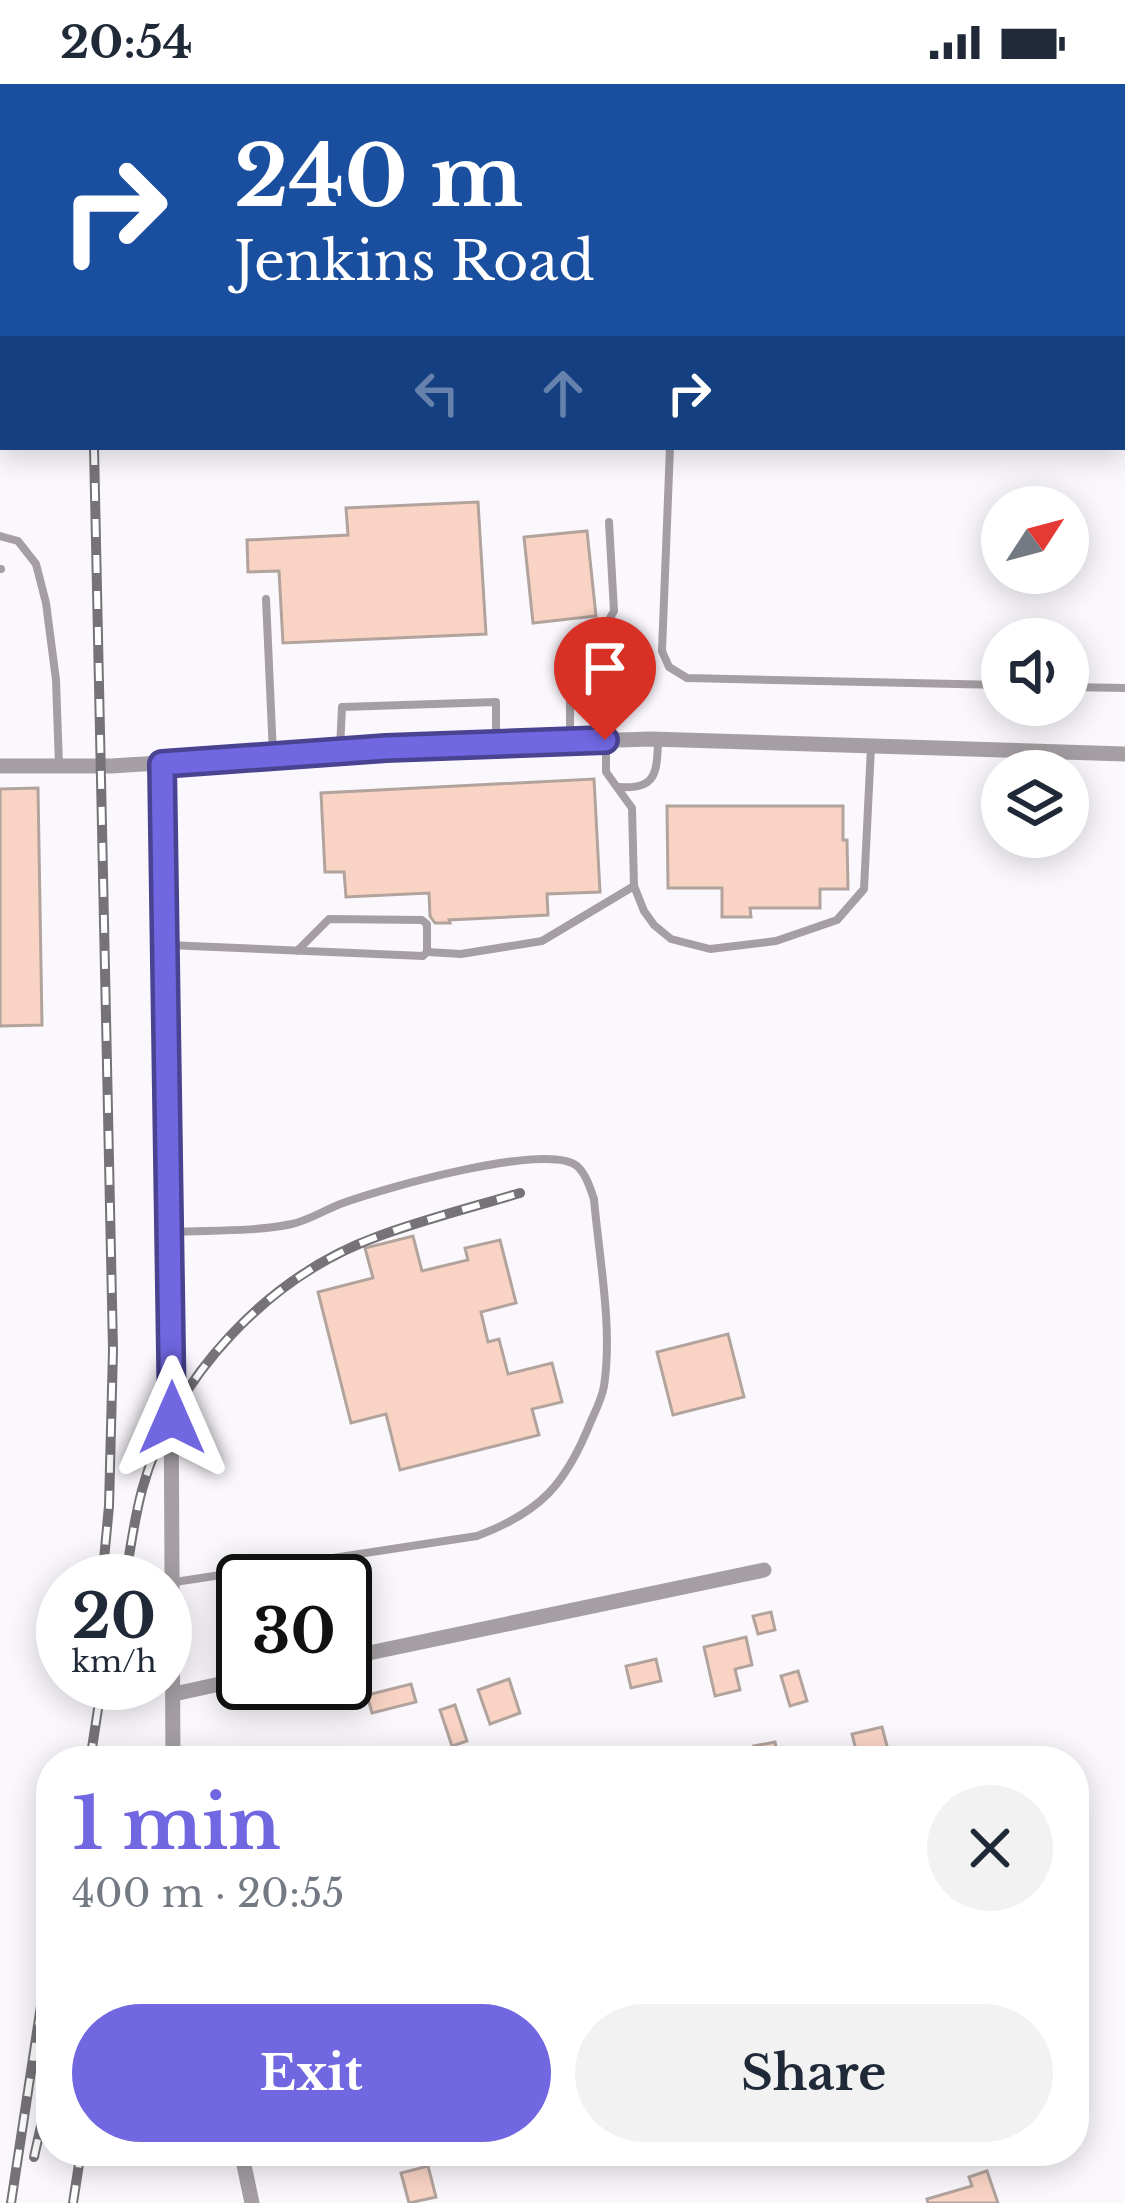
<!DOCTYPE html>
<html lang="en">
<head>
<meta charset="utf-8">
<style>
  :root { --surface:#fff; --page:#f2f2f3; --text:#1f2937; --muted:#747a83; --accent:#7067e1 }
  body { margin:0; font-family:"Libre Baskerville",serif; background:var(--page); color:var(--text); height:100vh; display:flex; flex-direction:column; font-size:45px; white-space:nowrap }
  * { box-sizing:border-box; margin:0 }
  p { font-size:39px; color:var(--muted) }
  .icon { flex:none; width:66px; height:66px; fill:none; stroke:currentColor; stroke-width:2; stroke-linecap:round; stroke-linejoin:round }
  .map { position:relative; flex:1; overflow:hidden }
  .drawer { position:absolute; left:36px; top:1662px; width:1053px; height:420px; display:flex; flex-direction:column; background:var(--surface); border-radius:48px; box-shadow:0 6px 30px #0003 }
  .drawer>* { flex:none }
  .top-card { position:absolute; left:0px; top:0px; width:1125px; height:366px; box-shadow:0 6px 30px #0003; background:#1a4fa0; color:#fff; overflow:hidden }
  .needle { width:78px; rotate:54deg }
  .controls { position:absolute; left:981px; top:402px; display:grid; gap:24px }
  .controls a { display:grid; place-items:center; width:108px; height:108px; border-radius:50%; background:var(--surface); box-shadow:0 6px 30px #0003; font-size:60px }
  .speed { position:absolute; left:36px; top:1470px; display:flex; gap:24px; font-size:60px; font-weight:700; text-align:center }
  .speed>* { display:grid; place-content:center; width:156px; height:156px; border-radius:50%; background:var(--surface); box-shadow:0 6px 30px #0003; line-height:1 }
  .speed small { font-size:30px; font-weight:400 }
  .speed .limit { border:6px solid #111; border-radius:18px; background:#fff; color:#111 }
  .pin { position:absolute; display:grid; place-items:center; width:102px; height:102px; color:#fff; margin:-123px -51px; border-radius:50% 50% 50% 0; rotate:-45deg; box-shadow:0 0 12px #0007 }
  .pin .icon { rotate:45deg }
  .me { position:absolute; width:132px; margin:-66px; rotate:0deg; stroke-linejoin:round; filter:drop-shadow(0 0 9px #0008) }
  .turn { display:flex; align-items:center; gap:42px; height:252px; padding:0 36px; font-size:54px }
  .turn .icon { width:156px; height:156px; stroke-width:2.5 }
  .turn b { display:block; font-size:84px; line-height:102px }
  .lanes { display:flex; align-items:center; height:114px; padding:0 36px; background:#0003; justify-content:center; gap:60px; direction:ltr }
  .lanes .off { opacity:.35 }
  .round { display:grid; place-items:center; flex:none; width:126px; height:126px; border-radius:63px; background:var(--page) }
  .overview { display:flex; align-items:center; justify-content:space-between; height:204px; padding:0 36px }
  h1 { font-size:72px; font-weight:700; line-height:90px; color:var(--accent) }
  .action { display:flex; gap:24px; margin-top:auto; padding:24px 36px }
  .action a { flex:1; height:138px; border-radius:72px; background:var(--accent); color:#fff; font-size:48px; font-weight:700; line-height:138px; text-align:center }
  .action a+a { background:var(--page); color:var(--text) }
  .status { display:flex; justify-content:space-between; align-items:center; height:84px; padding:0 60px; background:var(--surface); direction:ltr }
  .status svg { height:33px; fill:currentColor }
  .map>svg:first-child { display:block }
</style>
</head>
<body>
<div class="status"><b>20:54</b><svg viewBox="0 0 49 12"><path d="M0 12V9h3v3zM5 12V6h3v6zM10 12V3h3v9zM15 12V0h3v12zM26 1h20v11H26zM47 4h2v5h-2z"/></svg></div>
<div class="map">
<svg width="1125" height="2119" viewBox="0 0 1125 2119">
  <rect width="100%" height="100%" fill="#fbf8fd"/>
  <!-- building -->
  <g fill="#f9d4c5" stroke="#b2a39d" stroke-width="3">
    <polygon points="478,418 486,550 283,559 279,487 248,488 247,456 348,451 346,424"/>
    <polygon points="587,447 596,532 533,539 524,453"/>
    <polygon points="594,695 600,808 547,810 548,831 449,836 450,839 435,839 430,832 429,809 346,813 344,788 325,788 321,709"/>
    <polygon points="38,704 42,941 0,942 0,705"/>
    <polygon points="667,722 843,722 843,756 847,756 848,805 820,805 820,824 750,824 751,833 722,833 722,804 668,804"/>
    <polygon points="413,1152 422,1187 468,1176 465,1164 500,1156 516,1219 481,1228 488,1258 499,1255 508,1290 552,1279 562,1318 532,1325 539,1351 400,1386 386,1330 351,1339 318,1208 373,1194 365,1164"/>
    <polygon points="728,1250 744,1313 673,1331 657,1268"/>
    <polygon points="771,1528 775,1546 758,1550 753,1532"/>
    <polygon points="746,1553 752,1581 735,1585 740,1606 715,1612 704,1563"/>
    <polygon points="656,1575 661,1597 631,1604 626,1582"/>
    <polygon points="798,1587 807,1617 790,1622 781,1592"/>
    <polygon points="509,1595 520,1629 490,1640 478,1606"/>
    <polygon points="411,1600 416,1618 372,1629 367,1611"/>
    <polygon points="455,1621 467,1657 452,1662 440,1626"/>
    <polygon points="882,1643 888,1666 858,1674 852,1650"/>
    <polygon points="775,1658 779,1677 758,1677 754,1662"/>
    <polygon points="428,2082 436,2113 409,2119 401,2089"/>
    <polygon points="987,2087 998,2119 928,2119 927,2115 972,2102 969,2093"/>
  </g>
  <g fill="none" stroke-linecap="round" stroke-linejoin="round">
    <!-- lane -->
    <g stroke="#a59fa4" stroke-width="8">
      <polyline points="1000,0 1002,3"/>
      <polyline points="525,3 525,0"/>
      <polyline points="1122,179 1125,184"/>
      <polyline points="1122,272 1125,272"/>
      <polyline points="670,363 662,567 669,583 687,594 1002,601"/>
      <polyline points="0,452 18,457 36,480 46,519 56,596 59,681"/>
      <polyline points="0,485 1,485"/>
      <polyline points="266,515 273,670"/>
      <polyline points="1068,603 1125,604"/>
      <polyline points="570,656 570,611 589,570 614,527 609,438"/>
      <polyline points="606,658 606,688 632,724 634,802 644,827 654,841 671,855 710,865 776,857 837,836 864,805 871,663"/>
      <polyline points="340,665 342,623 496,618 496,659"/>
      <path d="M619,703C656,706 657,689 658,657"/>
      <polyline points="167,861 423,872 427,868 427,840 422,836 329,835 297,867"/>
      <polyline points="427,868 461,870 542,857 634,802"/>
      <path d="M172,1148C211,1146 253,1148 292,1140C310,1136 326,1125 343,1119C381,1105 548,1057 577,1082C586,1090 590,1104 594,1115C599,1174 613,1243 604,1302C602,1314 596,1326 591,1337C566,1400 541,1428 477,1452L175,1498"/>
    </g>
    <!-- street -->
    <g stroke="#a59fa4" stroke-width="15">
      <polyline points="162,679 170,1112 173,1677"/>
      <polyline points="0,682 111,682 433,662 651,655 1125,670"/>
      <polyline points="345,1574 764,1486"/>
      <polyline points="174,1610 243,1595"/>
      <polyline points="241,2067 252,2119"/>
    </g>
    <!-- rail casing -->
    <g stroke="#767378" stroke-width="10">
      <g id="rail">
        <polyline points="87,0 87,3"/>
        <polyline points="94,363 113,1266 109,1422 102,1497"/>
        <path d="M125,1497C130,1467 134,1436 142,1406C173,1293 268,1192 379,1152C425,1135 473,1123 520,1109"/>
        <polyline points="90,1677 102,1599"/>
        <polyline points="34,2073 51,1997"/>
        <polyline points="11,2119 51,1856"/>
        <polyline points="73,2119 81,2067"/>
      </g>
    </g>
    <!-- rail -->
    <use href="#rail" stroke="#fff" stroke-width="6" stroke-dasharray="18" stroke-linecap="butt"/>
  </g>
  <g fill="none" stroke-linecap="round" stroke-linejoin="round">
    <!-- route casing -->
    <g stroke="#494392" stroke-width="30">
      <polyline id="route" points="172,1334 162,680 386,664 605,656"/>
    </g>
    <!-- route -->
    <use href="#route" stroke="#7067e1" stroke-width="21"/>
  </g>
</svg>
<div class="controls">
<a><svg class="needle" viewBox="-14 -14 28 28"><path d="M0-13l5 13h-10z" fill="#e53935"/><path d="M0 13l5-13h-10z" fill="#747a83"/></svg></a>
<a><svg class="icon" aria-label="sound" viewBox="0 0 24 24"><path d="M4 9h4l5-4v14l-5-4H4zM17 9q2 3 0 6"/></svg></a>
<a><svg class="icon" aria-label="layers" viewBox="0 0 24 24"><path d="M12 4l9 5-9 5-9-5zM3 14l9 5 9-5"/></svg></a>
</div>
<div class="speed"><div>20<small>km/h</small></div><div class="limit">30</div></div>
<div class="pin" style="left:605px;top:656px;background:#d93025"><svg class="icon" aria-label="arrive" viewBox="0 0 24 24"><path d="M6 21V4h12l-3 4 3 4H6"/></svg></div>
<svg class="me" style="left:172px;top:1334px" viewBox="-20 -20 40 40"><path d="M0-17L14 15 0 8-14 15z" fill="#7067e1" stroke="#fff" stroke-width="4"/></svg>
<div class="top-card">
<div class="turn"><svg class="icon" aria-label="right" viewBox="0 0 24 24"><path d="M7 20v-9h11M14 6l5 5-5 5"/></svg><div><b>240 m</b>Jenkins Road</div></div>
<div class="lanes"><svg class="icon off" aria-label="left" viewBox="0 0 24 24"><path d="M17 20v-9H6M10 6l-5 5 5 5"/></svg><svg class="icon off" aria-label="ahead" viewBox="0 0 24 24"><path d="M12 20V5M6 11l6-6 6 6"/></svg><svg class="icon" aria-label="right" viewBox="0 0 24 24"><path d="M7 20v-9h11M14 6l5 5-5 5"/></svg></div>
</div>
<section class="drawer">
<div class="overview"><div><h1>1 min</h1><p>400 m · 20:55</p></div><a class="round"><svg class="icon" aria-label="close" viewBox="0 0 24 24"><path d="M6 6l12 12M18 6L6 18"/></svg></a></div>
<div class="action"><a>Exit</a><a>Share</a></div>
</section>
</div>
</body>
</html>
